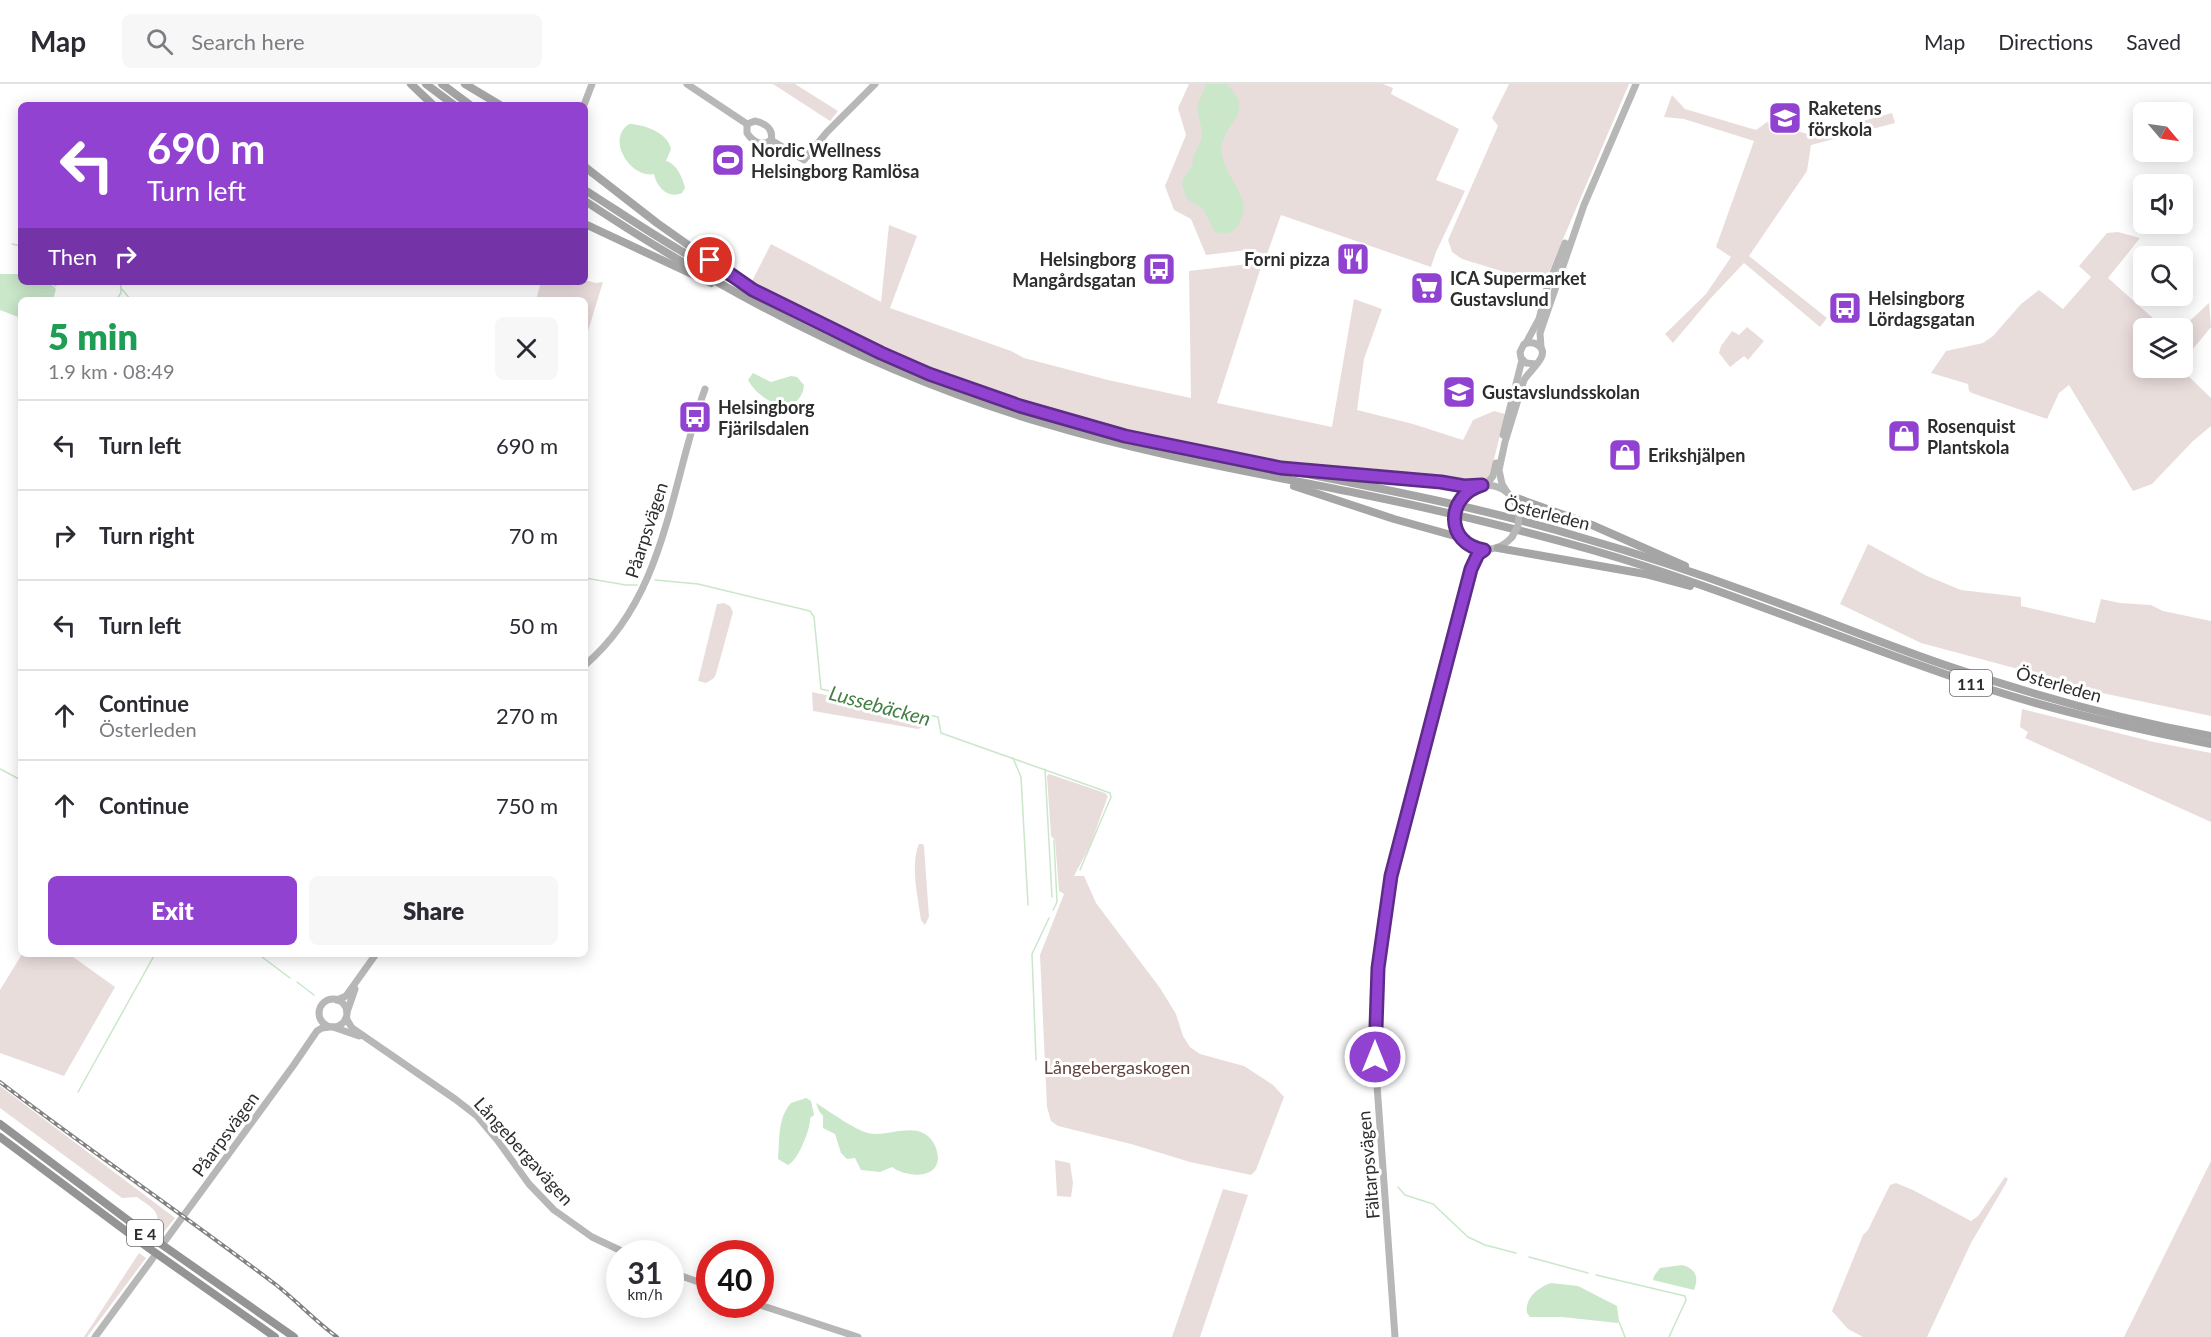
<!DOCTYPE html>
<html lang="en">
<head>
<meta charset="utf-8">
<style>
  :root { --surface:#fff; --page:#f7f7f7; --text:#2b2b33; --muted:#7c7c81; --line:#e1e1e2; --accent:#9142d1 }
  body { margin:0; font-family:Lato,sans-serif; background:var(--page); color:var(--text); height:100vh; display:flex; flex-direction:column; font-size:22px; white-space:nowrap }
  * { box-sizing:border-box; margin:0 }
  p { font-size:20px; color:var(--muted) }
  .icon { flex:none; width:33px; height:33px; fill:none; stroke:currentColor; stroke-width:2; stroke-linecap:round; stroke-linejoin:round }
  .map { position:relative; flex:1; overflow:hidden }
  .panel { position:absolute; left:18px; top:213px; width:570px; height:660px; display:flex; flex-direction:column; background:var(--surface); border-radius:9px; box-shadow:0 3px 15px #0003 }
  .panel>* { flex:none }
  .hud { position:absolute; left:18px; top:18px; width:570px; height:183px; border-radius:9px; box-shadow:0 3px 15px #0003; background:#9142d1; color:#fff; overflow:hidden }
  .needle { width:39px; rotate:119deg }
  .buttons { position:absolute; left:2133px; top:18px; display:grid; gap:12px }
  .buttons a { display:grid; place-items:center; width:60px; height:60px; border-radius:9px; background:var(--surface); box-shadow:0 3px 15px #0003; font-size:30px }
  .speed { position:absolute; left:606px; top:1156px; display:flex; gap:12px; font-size:30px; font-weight:700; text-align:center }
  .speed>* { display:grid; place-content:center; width:78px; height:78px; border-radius:50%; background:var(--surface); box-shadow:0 3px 15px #0003; line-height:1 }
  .speed small { font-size:15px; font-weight:400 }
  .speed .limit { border:9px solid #d22; background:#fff; color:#111 }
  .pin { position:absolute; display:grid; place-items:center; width:51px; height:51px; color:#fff; margin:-26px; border:3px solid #fff; border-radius:50%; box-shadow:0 2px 6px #0007 }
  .me { position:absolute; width:66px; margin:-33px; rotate:0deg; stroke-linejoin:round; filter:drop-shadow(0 0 4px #0008) }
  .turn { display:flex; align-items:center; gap:21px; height:126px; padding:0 30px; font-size:27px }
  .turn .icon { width:78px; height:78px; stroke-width:2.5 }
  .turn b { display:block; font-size:42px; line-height:51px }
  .then { display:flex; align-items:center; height:57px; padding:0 30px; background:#0003; gap:12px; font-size:22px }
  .round { display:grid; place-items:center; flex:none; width:63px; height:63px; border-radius:9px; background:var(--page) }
  .overview { display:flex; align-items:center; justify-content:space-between; height:102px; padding:0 30px }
  h1 { font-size:36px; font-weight:800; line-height:45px; color:#1e9e55 }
  .cta { display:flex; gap:12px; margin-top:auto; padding:12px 30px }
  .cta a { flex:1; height:69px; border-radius:9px; background:var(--accent); color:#fff; font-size:24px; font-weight:800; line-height:69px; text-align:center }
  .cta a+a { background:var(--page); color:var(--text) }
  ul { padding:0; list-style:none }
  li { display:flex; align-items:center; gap:18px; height:90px; padding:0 30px; border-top:2px solid var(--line) }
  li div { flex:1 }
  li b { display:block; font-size:22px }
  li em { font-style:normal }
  header { display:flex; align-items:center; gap:36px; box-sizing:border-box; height:84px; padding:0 30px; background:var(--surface); border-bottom:2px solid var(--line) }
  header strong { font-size:28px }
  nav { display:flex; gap:33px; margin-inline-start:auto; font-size:21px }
  .search { width:420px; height:54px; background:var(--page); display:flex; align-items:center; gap:15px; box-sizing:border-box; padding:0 21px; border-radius:9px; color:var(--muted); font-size:22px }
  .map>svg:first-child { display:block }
</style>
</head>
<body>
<header>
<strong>Map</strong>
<div class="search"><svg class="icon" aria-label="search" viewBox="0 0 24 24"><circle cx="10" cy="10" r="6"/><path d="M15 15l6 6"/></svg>Search here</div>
<nav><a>Map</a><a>Directions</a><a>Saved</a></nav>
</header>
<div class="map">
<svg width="2211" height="1253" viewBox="0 0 2211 1253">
  <rect width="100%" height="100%" fill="#fff"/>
  <!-- green -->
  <g fill="#e9dddc">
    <polygon points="773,0 795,0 838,27 830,37"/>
    <polygon points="1189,0 1383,0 1393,4 1391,10 1459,45 1436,96 1465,107 1436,168 1431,183 1281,131 1267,170 1247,166 1206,171 1191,135 1174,126 1165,102 1186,51 1178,24"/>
    <polygon points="1509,0 1629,0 1544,200 1462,175 1452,168 1448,156 1498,42 1492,34"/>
    <polygon points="1672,11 1685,25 1756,46 1767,38 1811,51 1892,29 1895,39 1811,61 1807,87 1749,172 1827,234 1820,243 1744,179 1710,215 1673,259 1665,250 1706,210 1731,173 1716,163 1754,57 1684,35 1664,33"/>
    <polygon points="889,141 917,152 890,224 1011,267 1024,274 1108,296 1191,314 1189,187 1248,180 1261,183 1217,319 1332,343 1354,215 1382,225 1364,275 1357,326 1413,340 1463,356 1473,336 1494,327 1505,330 1490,392 1486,396 1471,400 1338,386 1287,379 1091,338 1022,316 930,283 809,229 752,197 771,160 881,218"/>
    <polygon points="2118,148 2140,154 2108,194 2164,244 2144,244 2144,284 2180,284 2211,314 2211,342 2192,358 2152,400 2133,407 2069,301 2059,309 2047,335 1972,309 1969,307 1968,300 1931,289 1946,267 1983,259 1993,252 2021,220 2039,206 2063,225 2091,193 2079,182 2107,149"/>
    <polygon points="585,196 596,199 603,198 585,257 585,216 536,216 541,198 585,198"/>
    <polygon points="2209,219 2211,243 2183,277 2182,244"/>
    <polygon points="1747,243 1764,257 1748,276 1744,272 1730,283 1719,269 1721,262 1732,247 1739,251"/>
    <polygon points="1868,460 1927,492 1961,506 2021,513 2021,522 2095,539 2101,515 2120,519 2151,521 2163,527 2211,537 2211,632 2083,605 2063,597 1921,559 1840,520"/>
    <polygon points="724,519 730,522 733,528 716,590 714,594 706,599 698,597 717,520"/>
    <polygon points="812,608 917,631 929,639 926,642 918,645 813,627"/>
    <polygon points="2022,625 2154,658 2211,669 2211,738 2025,654 2028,648 2020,643"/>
    <polygon points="1049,690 1105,709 1108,712 1090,762 1074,792 1084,792 1096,819 1160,904 1176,930 1183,952 1190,963 1200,970 1244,982 1273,1001 1284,1013 1256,1086 1251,1091 1190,1078 1131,1060 1058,1042 1051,1037 1047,1023 1040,871 1064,810 1059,807 1055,756 1051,752 1047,692"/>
    <path d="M919,760H923L924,762L929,833L925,841L921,836C918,813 910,781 919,760Z"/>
    <polygon points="22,870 69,870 115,903 64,992 0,969 0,906"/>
    <path d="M0,1002L175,1134L163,1149L157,1144C161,1126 150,1123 137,1113L122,1114L0,1024Z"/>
    <polygon points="1055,1076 1070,1079 1073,1099 1071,1113 1057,1112"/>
    <polygon points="2211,1077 2211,1253 2124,1253"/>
    <polygon points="2005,1093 2008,1095 2005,1101 1971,1159 1927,1253 1863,1253 1848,1245 1832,1227 1863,1151 1868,1146 1890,1101 1896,1099 1913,1106 1971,1137 1978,1132"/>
    <polygon points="1223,1105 1248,1111 1200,1253 1172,1253"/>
    <polygon points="139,1169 146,1174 87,1253 84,1253"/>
  </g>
  <!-- water -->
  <g fill="#cae7ca">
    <path d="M1206,0H1226C1260,31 1218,38 1222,70C1225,95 1255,113 1239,140C1233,150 1226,151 1215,148L1203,125L1187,115L1182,102L1183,95L1192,82L1193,74L1201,56L1202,49L1197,23Z"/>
    <path d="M629,40C644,40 668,49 671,65L666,77C676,79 683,94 685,104L682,109C668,115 657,104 654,90C632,95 605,56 629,40Z"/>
    <polygon points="0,190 21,190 21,198 49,198 56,205 53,216 21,216 21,234 0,226"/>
    <path d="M753,289L771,298L791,292L797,293L804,301C803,313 797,318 788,322C772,322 755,309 748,296Z"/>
    <path d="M806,1014L811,1017L814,1031L810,1034C811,1045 797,1078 788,1081L778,1075C780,1056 777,1035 791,1019Z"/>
    <path d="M816,1019C829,1027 855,1046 868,1049C889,1054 918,1035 933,1058C936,1062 938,1070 938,1075C936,1097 903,1092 892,1083L880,1088L861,1086L855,1074L847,1075L841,1069L835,1050L823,1044V1032L819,1027Z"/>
    <path d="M1682,1181C1696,1185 1699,1193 1694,1206L1653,1196L1654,1192L1660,1184Z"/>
    <path d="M1551,1199L1578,1202L1617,1222L1619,1237L1618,1239L1562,1233H1530L1527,1229C1525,1214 1537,1204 1551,1199Z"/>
  </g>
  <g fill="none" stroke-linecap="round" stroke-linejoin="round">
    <!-- stream -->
    <g stroke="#cae7ca" stroke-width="1.5">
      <polyline points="12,160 21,162"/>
      <polyline points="120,198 121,204 131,216"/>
      <polyline points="55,202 60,198"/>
      <polyline points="116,216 121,209 121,204"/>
      <polyline points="585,494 626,501 637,501"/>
      <polyline points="655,496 698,500 810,527 814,533 821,605 938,633 941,649 1110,709 1111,713 1080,786"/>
      <polyline points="1013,674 1021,693 1028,821"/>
      <polyline points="0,685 21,696"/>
      <polyline points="1045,685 1052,813"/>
      <polyline points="1053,826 1057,818 1054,756"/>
      <polyline points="258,870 290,894"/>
      <polyline points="297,898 314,911"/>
      <polyline points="1036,976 1032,870 1049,834"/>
      <polyline points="78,1008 155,870"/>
      <polyline points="1398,1103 1405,1111 1433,1120 1468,1153 1485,1161 1516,1169"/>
      <polyline points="1529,1173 1588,1189"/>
      <polyline points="1596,1191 1685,1212 1686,1216 1669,1253"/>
      <polyline points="1619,1238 1625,1253"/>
    </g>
    <!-- secondary -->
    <g stroke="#b7b7b7" stroke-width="7">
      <polyline points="687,0 747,40"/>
      <polyline points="584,21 592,0"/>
      <path d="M747,40L755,37C765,39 774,45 771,56"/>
      <path d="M747,40V49C753,58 762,63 771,56"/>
      <polyline points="771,56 804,76 827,48 875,0"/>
      <polyline points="1526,259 1539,235 1547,204 1565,159"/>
      <polyline points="1541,263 1540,249 1584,121 1636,0"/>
      <polyline points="1503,351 1522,276"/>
      <polyline points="1486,401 1493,392 1496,379"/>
      <path d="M1507,408L1502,400L1499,386L1505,358L1524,296C1529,287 1551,271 1539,262C1535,258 1530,258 1524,260L1520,268L1521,274L1526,279L1536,280"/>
      <path d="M1459,416C1480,392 1512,398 1519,430"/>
      <path d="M1454,438C1461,466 1493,475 1512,453"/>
      <path d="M585,581C667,511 670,400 705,305"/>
      <circle cx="333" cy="929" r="14"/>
      <polyline points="337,916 346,912 376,870"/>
      <polyline points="347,928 355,905"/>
      <polyline points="346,934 352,944 455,1015 477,1032 498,1057 529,1100 554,1126 592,1153 628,1170"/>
      <polyline points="333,943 359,952"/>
      <polyline points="165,1157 293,982 317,947 322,944 330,943"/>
      <polyline points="670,1188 710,1202"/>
      <polyline points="760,1221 858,1253"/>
      <polyline points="95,1253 153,1174"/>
      <polyline points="1395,1253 1375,973 1376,912 1381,856 1397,768 1471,485 1475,474 1484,466"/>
    </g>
    <!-- primary -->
    <g stroke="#a5a5a5" stroke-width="8">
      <polyline points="411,0 433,21"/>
      <polyline points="426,0 454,21"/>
      <polyline points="442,0 470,21"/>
      <polyline points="465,0 500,21"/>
      <polyline points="585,83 657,139 722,185"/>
      <path d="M585,106C621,129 657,154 695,175C832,251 974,316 1127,352C1278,388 1434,409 1583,454C1639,470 1694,488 1748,508C1816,532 1883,560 1951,583C2036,612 2123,636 2211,652"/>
      <path d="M585,117C727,211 880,291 1043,339C1146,370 1251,388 1356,409C1435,425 1514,444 1592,466C1728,505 1858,563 1992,606C2064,629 2138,645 2211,660"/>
      <polyline points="585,140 711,199"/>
      <polyline points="1319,388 1441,398 1464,402 1482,401"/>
      <polyline points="1294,402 1394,435 1462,454"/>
      <polyline points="1511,412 1592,441 1685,482"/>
      <polyline points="1498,464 1645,490 1690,502"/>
    </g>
    <!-- highway -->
    <g stroke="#949494" stroke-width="8">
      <polyline points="0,1040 141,1146 294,1253"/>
      <polyline points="0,1053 150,1165 275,1253"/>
    </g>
    <!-- rail casing -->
    <g stroke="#828282" stroke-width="4">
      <path id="rail" d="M0,998C90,1067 184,1131 275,1200C297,1217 315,1237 337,1253"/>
    </g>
    <!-- rail -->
    <use href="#rail" stroke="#fff" stroke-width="1.5" stroke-dasharray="4.5" stroke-linecap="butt"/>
    <!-- secondary-bridge -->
    <g stroke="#b7b7b7" stroke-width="7">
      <polyline points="1454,438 1455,427 1459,416"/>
      <polyline points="1512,453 1518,442 1519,430"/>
    </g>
  </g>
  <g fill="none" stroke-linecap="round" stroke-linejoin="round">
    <!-- route casing -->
    <g stroke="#5e2b88" stroke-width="15">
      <path id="route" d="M710,176L753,206L881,269L929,290L1020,322L1125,352L1281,384L1441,398L1464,402L1482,401C1445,412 1445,460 1484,466L1478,470L1471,485L1391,792L1378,884L1375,973"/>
    </g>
    <!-- route -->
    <use href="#route" stroke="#9142d1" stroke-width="10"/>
  </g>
  <!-- icons -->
  <defs>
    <g id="school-square" transform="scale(1.725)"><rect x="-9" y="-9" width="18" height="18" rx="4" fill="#9142d1" stroke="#fff"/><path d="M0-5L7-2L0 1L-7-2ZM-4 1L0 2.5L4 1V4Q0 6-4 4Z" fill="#fff"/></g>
    <g id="stadium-square" transform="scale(1.725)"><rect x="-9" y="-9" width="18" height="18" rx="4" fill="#9142d1" stroke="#fff"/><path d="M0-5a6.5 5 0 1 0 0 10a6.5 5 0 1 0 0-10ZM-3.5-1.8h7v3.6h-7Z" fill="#fff"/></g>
    <g id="restaurant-square" transform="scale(1.725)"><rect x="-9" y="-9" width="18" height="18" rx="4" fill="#9142d1" stroke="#fff"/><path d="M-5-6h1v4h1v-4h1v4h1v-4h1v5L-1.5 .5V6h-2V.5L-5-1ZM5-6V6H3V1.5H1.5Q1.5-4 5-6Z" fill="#fff"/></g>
    <g id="bus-square" transform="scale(1.725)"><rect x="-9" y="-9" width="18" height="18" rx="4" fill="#9142d1" stroke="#fff"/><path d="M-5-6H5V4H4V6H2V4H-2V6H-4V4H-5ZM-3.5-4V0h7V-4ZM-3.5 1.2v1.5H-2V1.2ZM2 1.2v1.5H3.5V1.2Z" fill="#fff"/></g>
    <g id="supermarket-square" transform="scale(1.725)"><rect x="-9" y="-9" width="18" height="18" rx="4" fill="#9142d1" stroke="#fff"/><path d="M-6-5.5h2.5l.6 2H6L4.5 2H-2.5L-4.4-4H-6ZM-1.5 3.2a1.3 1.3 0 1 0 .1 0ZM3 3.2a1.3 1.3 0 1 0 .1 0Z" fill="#fff"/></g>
    <g id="shop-square" transform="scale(1.725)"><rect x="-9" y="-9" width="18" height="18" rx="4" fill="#9142d1" stroke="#fff"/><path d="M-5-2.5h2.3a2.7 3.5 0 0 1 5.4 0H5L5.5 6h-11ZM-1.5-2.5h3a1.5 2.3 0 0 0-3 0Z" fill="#fff"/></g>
  </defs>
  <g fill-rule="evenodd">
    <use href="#school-square" x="1785" y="34"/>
    <use href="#stadium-square" x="728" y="76"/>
    <use href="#restaurant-square" x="1353" y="175"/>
    <use href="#bus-square" x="1159" y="185"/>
    <use href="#supermarket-square" x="1427" y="204"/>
    <use href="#bus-square" x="1845" y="224"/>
    <use href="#school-square" x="1459" y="308"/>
    <use href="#bus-square" x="695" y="333"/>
    <use href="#shop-square" x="1904" y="352"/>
    <use href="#shop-square" x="1625" y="371"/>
  </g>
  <g text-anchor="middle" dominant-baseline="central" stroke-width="6" stroke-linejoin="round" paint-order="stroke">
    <!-- shield labels -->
    <g fill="#fff" stroke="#6c6c6c" stroke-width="1.5">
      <rect x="1950" y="586" width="42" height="26" rx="4.5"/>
      <rect x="127" y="1136" width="36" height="26" rx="4.5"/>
    </g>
    <g font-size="16" font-weight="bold" fill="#2d2d2d">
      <text x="1971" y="599">111</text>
      <text x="145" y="1149">E 4</text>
    </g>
    <!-- poi labels -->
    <g font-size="18" font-weight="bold" fill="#2d2d2d" stroke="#fff" text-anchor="start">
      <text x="1808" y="24">Raketens<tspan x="1808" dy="21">förskola</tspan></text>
      <text x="751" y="66">Nordic Wellness<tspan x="751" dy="21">Helsingborg Ramlösa</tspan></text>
      <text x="1136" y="175" text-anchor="end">Helsingborg<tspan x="1136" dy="21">Mangårdsgatan</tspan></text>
      <text x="1330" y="175" text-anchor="end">Forni pizza</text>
      <text x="1450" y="194">ICA Supermarket<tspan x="1450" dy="21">Gustavslund</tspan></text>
      <text x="1868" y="214">Helsingborg<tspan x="1868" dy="21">Lördagsgatan</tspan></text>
      <text x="1482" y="308">Gustavslundsskolan</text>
      <text x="718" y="323">Helsingborg<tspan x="718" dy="21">Fjärilsdalen</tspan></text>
      <text x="1927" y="342">Rosenquist<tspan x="1927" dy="21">Plantskola</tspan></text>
      <text x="1648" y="371">Erikshjälpen</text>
    </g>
    <!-- street labels -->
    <g font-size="18" fill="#2d2d2d" stroke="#fff">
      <text transform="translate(1547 429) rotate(14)">Österleden</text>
      <text transform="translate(646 446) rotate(-72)">Påarpsvägen</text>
      <text transform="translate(2059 600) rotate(16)">Österleden</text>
      <text transform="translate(225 1050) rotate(-54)">Påarpsvägen</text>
      <text transform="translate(524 1067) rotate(48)">Långebergavägen</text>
      <text transform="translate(1368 1081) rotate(-95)">Fältarpsvägen</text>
    </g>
    <!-- park labels -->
    <g font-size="18" fill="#634540" stroke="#fff">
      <text x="1117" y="983">Långebergaskogen</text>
    </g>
    <!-- water labels -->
    <g font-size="20" font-style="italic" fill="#417f42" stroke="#fff">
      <text transform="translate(880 621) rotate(15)">Lussebäcken</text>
    </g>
  </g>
</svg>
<div class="buttons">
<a><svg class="needle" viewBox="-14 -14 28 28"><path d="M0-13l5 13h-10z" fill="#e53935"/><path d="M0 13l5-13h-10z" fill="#7c7c81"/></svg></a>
<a><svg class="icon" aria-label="sound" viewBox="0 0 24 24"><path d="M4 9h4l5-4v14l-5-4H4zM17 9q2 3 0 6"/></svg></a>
<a><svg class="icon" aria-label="search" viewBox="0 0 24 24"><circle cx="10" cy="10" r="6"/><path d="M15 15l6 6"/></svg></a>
<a><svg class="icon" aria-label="layers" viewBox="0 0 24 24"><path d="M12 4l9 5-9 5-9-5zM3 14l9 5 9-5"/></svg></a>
</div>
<div class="speed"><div>31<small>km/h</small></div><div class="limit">40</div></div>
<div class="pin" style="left:710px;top:176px;background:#d93025"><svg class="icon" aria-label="arrive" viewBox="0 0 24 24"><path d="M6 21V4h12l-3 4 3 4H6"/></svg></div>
<svg class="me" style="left:1375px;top:973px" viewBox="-20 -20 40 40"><circle r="17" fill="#9142d1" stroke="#fff" stroke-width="3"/><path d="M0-11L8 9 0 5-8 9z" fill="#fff"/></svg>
<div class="hud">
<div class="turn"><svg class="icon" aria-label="left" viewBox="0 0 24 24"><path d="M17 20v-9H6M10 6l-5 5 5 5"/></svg><div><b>690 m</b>Turn left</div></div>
<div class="then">Then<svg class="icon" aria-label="right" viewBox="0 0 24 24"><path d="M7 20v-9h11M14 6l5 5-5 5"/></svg></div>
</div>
<section class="panel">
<div class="overview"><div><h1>5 min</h1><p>1.9 km · 08:49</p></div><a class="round"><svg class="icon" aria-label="close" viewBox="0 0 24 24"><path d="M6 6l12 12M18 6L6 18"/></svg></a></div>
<ul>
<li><svg class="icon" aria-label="left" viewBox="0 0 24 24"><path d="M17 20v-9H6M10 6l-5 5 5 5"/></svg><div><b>Turn left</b></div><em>690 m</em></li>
<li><svg class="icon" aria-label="right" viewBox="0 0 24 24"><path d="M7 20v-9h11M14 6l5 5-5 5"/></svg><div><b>Turn right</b></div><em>70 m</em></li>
<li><svg class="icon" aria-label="left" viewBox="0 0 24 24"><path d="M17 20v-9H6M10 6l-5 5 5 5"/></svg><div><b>Turn left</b></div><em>50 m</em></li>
<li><svg class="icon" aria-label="ahead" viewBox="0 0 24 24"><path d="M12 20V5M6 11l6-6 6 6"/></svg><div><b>Continue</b><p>Österleden</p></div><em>270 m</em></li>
<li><svg class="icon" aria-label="ahead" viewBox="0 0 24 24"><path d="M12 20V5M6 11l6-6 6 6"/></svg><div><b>Continue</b></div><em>750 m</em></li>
</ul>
<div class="cta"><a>Exit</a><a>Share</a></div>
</section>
</div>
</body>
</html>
